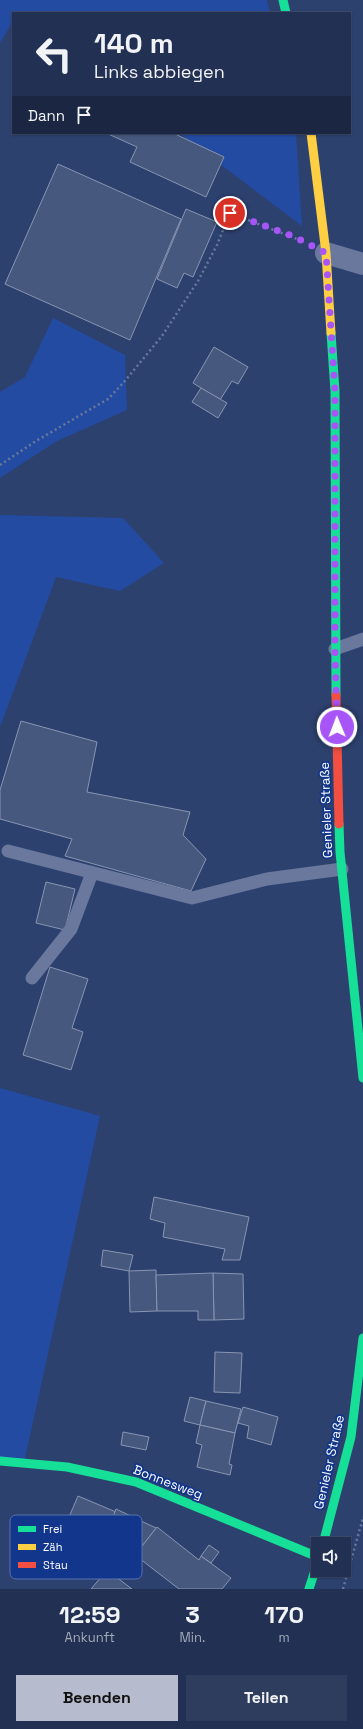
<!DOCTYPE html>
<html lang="de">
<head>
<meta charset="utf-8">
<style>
  :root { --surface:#223153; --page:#2e3d5d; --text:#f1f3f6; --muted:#a2a9b8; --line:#3f4c6a; --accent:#b6bccd }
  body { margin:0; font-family:"Space Grotesk",sans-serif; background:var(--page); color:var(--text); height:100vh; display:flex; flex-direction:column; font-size:15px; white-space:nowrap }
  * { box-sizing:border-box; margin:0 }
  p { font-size:13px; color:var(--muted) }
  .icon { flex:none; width:22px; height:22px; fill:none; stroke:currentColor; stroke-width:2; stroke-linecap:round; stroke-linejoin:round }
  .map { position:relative; height:1589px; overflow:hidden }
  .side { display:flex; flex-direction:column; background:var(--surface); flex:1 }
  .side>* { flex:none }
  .hud { position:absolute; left:12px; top:12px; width:339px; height:122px; border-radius:0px; box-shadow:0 1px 3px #0004,0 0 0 1px var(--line); background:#223153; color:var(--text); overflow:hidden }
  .fabs { position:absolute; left:311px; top:1537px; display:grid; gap:8px }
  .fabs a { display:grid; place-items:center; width:40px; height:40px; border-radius:0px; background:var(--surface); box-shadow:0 1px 3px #0004,0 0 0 1px var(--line); font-size:20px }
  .pin { position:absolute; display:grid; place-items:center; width:34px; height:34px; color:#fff; margin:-17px; border:2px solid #fff; border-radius:50%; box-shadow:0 1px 4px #0007 }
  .me { position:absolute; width:44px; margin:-22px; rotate:359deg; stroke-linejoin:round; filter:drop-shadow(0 0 3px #0008) }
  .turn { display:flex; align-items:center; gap:14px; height:84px; padding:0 16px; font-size:18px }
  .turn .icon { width:52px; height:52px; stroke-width:2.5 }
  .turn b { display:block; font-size:28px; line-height:34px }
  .then { display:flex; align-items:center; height:38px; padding:0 16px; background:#0003; gap:8px; font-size:15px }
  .eta { display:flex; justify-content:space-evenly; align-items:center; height:68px; text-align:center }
  .eta b { font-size:24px; font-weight:700; line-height:28px }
  .primary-button { display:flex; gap:8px; margin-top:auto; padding:8px 16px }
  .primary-button a { flex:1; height:46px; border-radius:0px; background:var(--accent); color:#111; font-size:16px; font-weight:700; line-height:46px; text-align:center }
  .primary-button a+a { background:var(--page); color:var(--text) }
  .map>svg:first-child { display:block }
</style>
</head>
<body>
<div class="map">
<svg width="363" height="1589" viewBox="0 0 363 1589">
  <rect width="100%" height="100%" fill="#2d416f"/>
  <!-- green -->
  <g fill="#234ba2">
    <polygon points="0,0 267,0 270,13 22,13 19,11 18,13 13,13 13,21 0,43"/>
    <polygon points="179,133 296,133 302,226"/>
    <polygon points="53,318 125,355 127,410 57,441 0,478 0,392 25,377"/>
    <polygon points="0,515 123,518 164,563 120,591 56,577 0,727"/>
    <polygon points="0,1088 100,1116 24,1463 0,1460"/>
  </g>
  <!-- building -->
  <g fill="#47587e" stroke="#8895b2">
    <polygon points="106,133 173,133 224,157 206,197 130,162 137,147"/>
    <polygon points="58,164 181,219 130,340 5,284"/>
    <polygon points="186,209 217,222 193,277 184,273 177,288 157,279"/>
    <polygon points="214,347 248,367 238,384 232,381 220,400 193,383"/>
    <polygon points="201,388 227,403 218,418 192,402"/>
    <polygon points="21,721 97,742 87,792 190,812 183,835 206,859 191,891 65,856 72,839 0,819 0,790"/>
    <polygon points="46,882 75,889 65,930 36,923"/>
    <polygon points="50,967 88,979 72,1028 83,1032 71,1070 23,1055"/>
    <polygon points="154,1197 249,1217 240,1260 222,1260 225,1249 163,1237 165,1223 150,1219"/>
    <polygon points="103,1250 133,1255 129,1271 101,1266"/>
    <polygon points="156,1270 157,1311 130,1312 129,1271"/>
    <polygon points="213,1273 243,1274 244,1319 214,1320"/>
    <polygon points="213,1273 214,1320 198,1320 198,1311 157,1311 156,1275"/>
    <polygon points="215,1352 242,1353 240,1393 214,1392"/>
    <polygon points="190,1397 206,1401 200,1425 184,1421"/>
    <polygon points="206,1401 241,1409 235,1433 200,1425"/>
    <polygon points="243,1407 278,1417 271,1445 247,1438 249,1426 238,1423"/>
    <polygon points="200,1425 235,1433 229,1464 232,1465 230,1475 197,1467 202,1445 196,1443"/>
    <polygon points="123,1432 149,1437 146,1450 121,1445"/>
    <polygon points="78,1496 116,1512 102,1547 63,1531"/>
    <polygon points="116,1509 156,1528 137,1553 131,1551 130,1555 103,1543"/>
    <polygon points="157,1527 199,1560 201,1556 231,1578 222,1589 179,1589 135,1555"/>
    <polygon points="209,1545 219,1552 211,1563 201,1556"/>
    <polygon points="107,1570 132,1589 91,1589"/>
  </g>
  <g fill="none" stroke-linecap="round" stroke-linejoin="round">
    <!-- path -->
    <g stroke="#69789c" stroke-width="2.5" stroke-dasharray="2 3" stroke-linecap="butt">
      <polyline points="0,465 36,441 108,399 124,382 162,336 198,281 217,245 230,213 302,241"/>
      <polyline points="343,1589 363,1518"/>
    </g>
    <!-- lane -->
    <g stroke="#69789c" stroke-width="13">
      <polyline points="335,649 363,639"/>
      <polyline points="8,851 192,898 267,879 342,869"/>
      <polyline points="32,978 71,929 92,873"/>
    </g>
    <!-- street -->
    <polyline stroke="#69789c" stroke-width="22" points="326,253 363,264"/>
    <!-- fast -->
    <g stroke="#16e098" stroke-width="9">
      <polyline points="283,0 286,13"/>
      <polyline points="331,333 335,391 336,695"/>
      <polyline points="339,824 340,852 363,1078"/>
      <polyline points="0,1461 67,1467 136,1482 318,1557"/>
      <polyline points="323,1544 351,1437 363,1338"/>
      <polyline points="309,1589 318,1561"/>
    </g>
    <!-- slow -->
    <polyline stroke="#ffcf43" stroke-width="9" points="311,133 326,253 331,333"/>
    <!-- jam -->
    <polyline stroke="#f24e42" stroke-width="9" points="336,695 339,824"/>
  </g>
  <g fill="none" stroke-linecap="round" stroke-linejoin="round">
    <!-- route -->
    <polyline stroke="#a855f7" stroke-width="7" stroke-dasharray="0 12.6" points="230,213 295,237 326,253 335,391 335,649 337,727"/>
  </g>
  <g text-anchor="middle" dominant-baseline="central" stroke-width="3.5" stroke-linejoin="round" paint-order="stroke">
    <!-- street labels -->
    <g font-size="13" fill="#fff" stroke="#11368b">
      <text transform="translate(326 810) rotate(-92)">Genieler Straße</text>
      <text transform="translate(329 1462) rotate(-77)">Genieler Straße</text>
      <text transform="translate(168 1482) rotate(21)">Bonnesweg</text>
    </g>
  </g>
  <!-- legend -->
  <rect x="10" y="1515" width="132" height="64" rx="6" fill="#11368b" stroke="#5872ae" stroke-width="1"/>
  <rect x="18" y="1526" width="18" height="6" fill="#16e098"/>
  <rect x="18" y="1544" width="18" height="6" fill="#ffcf43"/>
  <rect x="18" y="1562" width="18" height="6" fill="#f24e42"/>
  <g font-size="11" fill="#fff">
    <text x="43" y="1533">Frei</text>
    <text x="43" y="1551">Zäh</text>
    <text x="43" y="1569">Stau</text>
  </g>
</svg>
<div class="fabs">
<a><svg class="icon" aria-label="sound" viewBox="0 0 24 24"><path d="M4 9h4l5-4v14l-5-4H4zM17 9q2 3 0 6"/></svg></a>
</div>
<div class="pin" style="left:230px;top:213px;background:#d93025"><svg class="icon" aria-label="arrive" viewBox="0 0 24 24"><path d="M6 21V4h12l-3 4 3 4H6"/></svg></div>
<svg class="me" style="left:337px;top:727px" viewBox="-20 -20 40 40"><circle r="17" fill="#a855f7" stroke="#fff" stroke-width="3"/><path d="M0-11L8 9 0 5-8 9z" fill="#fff"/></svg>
<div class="hud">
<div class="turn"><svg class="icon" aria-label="left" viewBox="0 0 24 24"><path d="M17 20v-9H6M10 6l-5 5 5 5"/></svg><div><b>140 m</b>Links abbiegen</div></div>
<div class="then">Dann<svg class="icon" aria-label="arrive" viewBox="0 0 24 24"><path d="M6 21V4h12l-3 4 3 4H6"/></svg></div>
</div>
</div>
<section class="side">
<div class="eta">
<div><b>12:59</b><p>Ankunft</p></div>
<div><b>3</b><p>Min.</p></div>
<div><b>170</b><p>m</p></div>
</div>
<div class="primary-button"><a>Beenden</a><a>Teilen</a></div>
</section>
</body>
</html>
